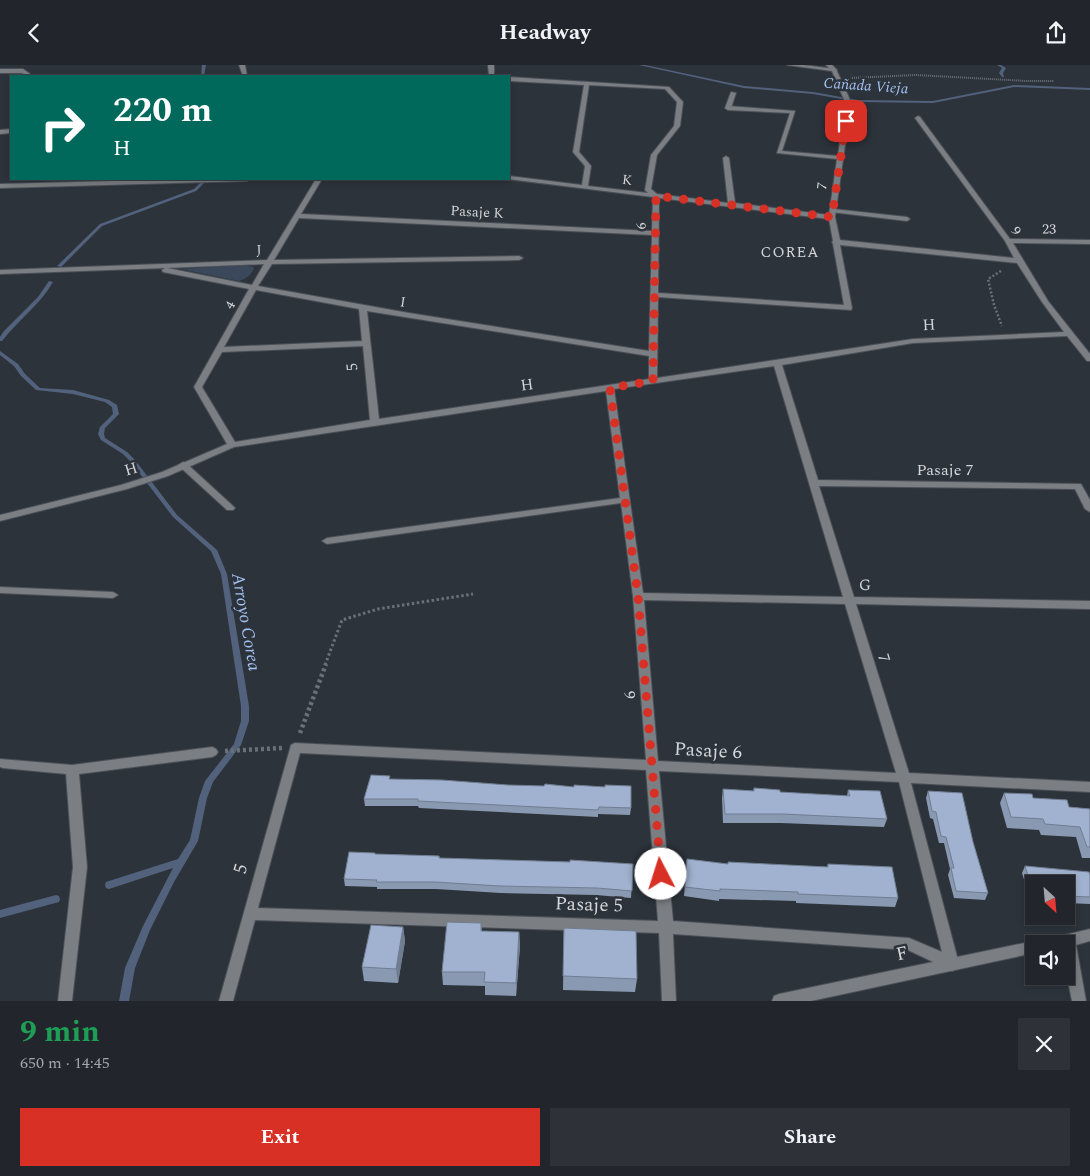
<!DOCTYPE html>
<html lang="en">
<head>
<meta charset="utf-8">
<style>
  :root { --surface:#22262c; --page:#2e3238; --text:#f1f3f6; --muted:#a2a5a9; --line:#3f4348; --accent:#d93025 }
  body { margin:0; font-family:Spectral,serif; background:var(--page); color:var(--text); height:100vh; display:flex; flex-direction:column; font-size:19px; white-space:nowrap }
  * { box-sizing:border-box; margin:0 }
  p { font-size:16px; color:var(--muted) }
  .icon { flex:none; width:28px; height:28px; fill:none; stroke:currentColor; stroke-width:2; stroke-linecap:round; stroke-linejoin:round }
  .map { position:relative; height:936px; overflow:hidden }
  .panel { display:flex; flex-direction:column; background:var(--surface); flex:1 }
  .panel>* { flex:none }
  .top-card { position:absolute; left:10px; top:10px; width:500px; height:105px; border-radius:0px; box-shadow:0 2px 8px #0003,0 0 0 1px var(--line); background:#00695c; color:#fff; overflow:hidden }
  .needle { width:32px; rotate:154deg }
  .controls { position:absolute; left:1025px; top:810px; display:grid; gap:10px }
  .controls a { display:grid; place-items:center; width:50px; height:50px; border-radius:0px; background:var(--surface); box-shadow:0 2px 8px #0003,0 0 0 1px var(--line); font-size:25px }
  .pin { position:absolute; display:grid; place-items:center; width:42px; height:42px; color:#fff; margin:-21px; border-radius:10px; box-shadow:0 2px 8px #0006 }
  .me { position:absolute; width:55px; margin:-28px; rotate:355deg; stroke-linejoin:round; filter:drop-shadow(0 0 4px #0008) }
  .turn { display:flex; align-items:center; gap:18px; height:105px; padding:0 20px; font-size:22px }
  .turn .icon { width:65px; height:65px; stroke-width:2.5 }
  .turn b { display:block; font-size:35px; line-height:42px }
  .round { display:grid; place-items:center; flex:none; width:52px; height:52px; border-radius:0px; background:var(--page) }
  .headline { display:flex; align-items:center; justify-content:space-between; height:85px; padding:0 20px }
  h1 { font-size:30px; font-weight:700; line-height:38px; color:#1e9e55 }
  .action { display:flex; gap:10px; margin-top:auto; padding:10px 20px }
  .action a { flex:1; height:58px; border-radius:0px; background:var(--accent); color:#fff; font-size:20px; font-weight:700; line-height:58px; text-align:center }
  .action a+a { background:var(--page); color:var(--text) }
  header { display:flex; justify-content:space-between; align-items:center; height:65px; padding:0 20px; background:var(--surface); font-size:22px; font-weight:700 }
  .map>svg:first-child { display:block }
</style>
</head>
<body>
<header><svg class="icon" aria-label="back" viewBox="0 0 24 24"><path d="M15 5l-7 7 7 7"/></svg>Headway<svg class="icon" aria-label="share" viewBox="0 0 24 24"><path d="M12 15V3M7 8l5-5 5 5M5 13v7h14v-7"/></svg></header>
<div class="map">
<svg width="1090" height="936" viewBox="0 0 1090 936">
  <rect width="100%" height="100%" fill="#2d333b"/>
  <!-- green -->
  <path fill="#3b475a" d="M244,200L254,202C253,209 246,214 239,216L181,204Z"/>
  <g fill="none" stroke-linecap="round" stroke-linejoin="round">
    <!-- stream -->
    <g fill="#52627d" fill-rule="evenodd">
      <polygon points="202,0 206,0 204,11 201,11"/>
      <polygon points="639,0 645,0 744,21 813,27 858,35 933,36 1014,20 1090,23 1090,25 1014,22 933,38 858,37 813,29 744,23"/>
      <polygon points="997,0 1001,0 1006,3 1003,8 1004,12 1002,12 999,8 1002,3"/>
      <polygon points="204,114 208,114 196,126 102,161 61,202 57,201 100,159 194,124"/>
      <path d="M49,216L53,217C40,240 18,255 2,276H0V272L4,266L38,232Z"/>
      <polygon points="0,286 18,299 25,309 40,323 73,325 109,335 117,340 119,349 105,363 104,369 105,373 127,387 135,395 177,450 217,485 227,509 249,641 249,656 241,680 213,717 207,733 198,776 174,817 150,865 135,903 129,936 119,936 125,903 143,861 173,803 109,824 106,823 105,820 106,817 109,816 178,794 190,775 199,733 205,716 234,679 241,656 241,641 221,509 211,486 173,452 131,397 123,389 101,375 98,369 100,362 113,349 112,342 105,337 73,329 36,325 21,311 14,301 0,290"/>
      <polygon points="56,830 59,831 60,834 59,837 0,853 0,845"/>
    </g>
    <!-- service casing -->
    <g stroke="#4b5058" stroke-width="2">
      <g id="service">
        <polygon points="826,0 832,0 837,5 832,6"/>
        <polygon points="731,27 736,28 731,43 728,45 725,43"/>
        <polygon points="833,144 907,152 910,154 907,156 831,147 830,146"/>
        <polygon points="183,397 186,398 233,441 235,443 233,445 227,445 180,402 178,400"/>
      </g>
    </g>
    <!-- minor casing -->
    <g stroke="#4b5058" stroke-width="2">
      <g id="minor">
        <polygon points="239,0 245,0 247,11 243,11"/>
        <polygon points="488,0 494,0 494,11 489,11"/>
        <path d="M787,0H803L836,4L851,37L835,152L840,175L1014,193L1005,176L915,53L918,51L920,52L1010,174L1090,175V179L1013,178L1048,236L1090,289V296H1087L1067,271L913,278L782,300L818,415L1081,419L1090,435V447L1085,444L1075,424L819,421L854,532L1090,536V544L856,539L909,708L1090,717V727L911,718L959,899L957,904L952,906L908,885L673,869L676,936H662L659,868L255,855L233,936H219L291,680L295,678L646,695L633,531L621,438L327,479L322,476L327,473L620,433L606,326L234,382L168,411L127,424L0,456V450L121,420L162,407L227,379L194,322L249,224L163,207L162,205L165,203L0,209V205L267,195L316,114H322L301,149L652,166L653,132L507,114H509V111L582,120L585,101L573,87L584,20L509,16V12L669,22L683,37L680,61L657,90L651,124L657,129L728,138L723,93L726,91L729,93L735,138L829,150L837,94L777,88L790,48L728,45L725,43L728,41L795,46L782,86L838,91L845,37L832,6ZM589,20L665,24L677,37L674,61L651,90L645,125L648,128L588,121L591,101L579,87ZM659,133L829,154L833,176L832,177L833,179L844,240L658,228ZM299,153L652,170L649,286L409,248L258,221L272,199L519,195L523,193L519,191L274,195ZM840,180L1017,198L1042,237L1064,267L913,274L657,313L658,232L851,245L852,243ZM264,199L252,220L167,203ZM256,225L359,244L362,276L224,282ZM367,246L649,291V314L379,354ZM363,281L370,355L235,377L202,322L222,287ZM774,301L843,532L643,528L614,324ZM644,535L845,539L896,708L658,696ZM300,688L646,705L658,856L258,843ZM659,706L899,717L942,887L909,873L673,856Z"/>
        <polygon points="0,4 23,4 33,11 27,11 22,8 0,8"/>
        <polygon points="11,64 11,68 0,69 0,65"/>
        <polygon points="190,114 250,114 247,116 0,123 0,119"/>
        <polygon points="0,522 113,527 118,530 113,533 0,528"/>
        <polygon points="212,682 216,684 218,687 216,690 212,692 79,709 87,802 72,936 58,936 73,802 66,709 3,703 0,702 0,694 72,700"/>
      </g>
    </g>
    <!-- tertiary casing -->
    <g stroke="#4b5058" stroke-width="2">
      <g id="tertiary">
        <polygon points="1090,864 1090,876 1076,880 1086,936 1072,936 1066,906 1066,879 1045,879 1047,875 1052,873"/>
        <polygon points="1034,876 1040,879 1034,879 1034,888 811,936 772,936 774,931 779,929"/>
      </g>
    </g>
    <!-- path-far3 -->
    <polyline stroke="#6b7078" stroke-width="2" stroke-dasharray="1 1" stroke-linecap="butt" points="850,13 916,10 1027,16 1054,16"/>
    <!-- path-far2 -->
    <polyline stroke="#6b7078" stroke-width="2.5" stroke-dasharray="2 2" stroke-linecap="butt" points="1001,206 988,214 994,240 1002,261"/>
    <!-- path-far1 -->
    <polyline stroke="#6b7078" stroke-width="3" stroke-dasharray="2.5 2.5" stroke-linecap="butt" points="325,600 342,555 378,544 473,529"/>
    <!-- path -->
    <g stroke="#6b7078" stroke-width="4.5" stroke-dasharray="3 3" stroke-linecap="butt">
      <polyline points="300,668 326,599"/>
      <polyline points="225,686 282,683"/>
    </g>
    <!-- service -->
    <use href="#service" fill="#7b7e82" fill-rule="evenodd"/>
    <!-- minor -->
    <use href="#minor" fill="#7b7e82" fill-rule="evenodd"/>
    <!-- tertiary -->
    <use href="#tertiary" fill="#7b7e82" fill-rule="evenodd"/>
  </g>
  <!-- wall -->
  <g fill="#8a99b2">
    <polygon points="390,714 631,743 630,750 598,749 598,752 419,743 418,741 365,741 364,734"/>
    <polygon points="754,723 780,727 847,731 848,725 887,754 884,762 781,758 723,758 722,733 723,724 753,726"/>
    <polygon points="928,726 973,777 988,828 985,835 954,833 948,810 950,804 944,778 939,778 933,754 930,753 926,733"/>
    <polygon points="1004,728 1033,733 1069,742 1090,744 1090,793 1082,793 1076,772 1041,770 1039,765 1007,763 1000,738"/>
    <polygon points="376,789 439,791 440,793 633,799 631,833 596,830 501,828 436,824 377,824 377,822 345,821 344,814"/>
    <polygon points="687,794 727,799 827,802 828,799 898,833 895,842 796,838 796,836 719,834 719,836 684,831"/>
    <polygon points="1025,801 1090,810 1090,839 1066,838 1066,819 1034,819 1034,837 1031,837 1022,808"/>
    <polygon points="481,858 482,866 519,867 520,881 516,931 485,930 485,921 443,920 442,907"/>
    <polygon points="403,862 405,876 398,918 364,916 362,902"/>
    <polygon points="564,863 637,914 635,927 563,925"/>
  </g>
  <!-- shaded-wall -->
  <g fill="#707d91">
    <polygon points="403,862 405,876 398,918 396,904"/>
    <polygon points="519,867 520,881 516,931 516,918"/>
  </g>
  <!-- building -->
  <g fill="#a0b2cf" stroke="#707d91">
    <polygon points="371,710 390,711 389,714 442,715 508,720 544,721 545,719 574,722 574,720 605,722 605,720 631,721 631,743 599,742 598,745 418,736 418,734 364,734"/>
    <polygon points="754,723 780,725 780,727 850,731 848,725 880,726 887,754 783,749 725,749 723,724 754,726"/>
    <polygon points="928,726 962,728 973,777 988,828 956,826 951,803 954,803 946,772 941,771 936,747 932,746"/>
    <polygon points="1004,728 1032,729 1033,733 1067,735 1069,742 1090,744 1090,782 1087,782 1080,762 1045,759 1043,754 1011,752"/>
    <polygon points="349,787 375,788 375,789 439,791 439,793 570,797 570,795 633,799 632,826 597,823 500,821 435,817 376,817 377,815 344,814"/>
    <polygon points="687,794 728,799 728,797 828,802 828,799 892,802 898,833 798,829 798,827 720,824 720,826 685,822"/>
    <polygon points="1025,801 1089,807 1090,810 1090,832 1066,831 1066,819 1034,819 1034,830"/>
    <polygon points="447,857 481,858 481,866 519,867 516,918 484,917 485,907 442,907"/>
    <polygon points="371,860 403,862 396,904 362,902"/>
    <polygon points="564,863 636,866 637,914 563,911"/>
  </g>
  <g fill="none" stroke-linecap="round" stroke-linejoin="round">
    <!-- route -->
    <polyline stroke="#d93025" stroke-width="9" stroke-dasharray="0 16.2" points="661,809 638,531 610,323 653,316 656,131 832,152 846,56"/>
  </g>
  <g text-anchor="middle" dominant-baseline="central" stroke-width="5" stroke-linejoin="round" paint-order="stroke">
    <!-- far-street labels -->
    <g font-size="14" fill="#d3d6dc" stroke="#2d333b">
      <text transform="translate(627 115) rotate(7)">K</text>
      <text transform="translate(822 121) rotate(-82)">7</text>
      <text transform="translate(477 147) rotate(3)">Pasaje K</text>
      <text transform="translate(641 161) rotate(-89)">6</text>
      <text transform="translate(1049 164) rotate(1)">23</text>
      <text transform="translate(1016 166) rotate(57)">9</text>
      <text transform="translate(259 185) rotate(-2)">J</text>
      <text transform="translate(403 237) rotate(9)">I</text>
      <text transform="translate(230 240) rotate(-61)">4</text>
    </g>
    <!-- far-water labels -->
    <g font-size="15" font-style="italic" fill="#a4c2f3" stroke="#2d333b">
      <text transform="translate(866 21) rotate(4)">Cañada Vieja</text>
    </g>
    <!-- far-neighbourhood labels -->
    <g font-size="15" letter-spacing="1" fill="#d3d6dc" stroke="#2d333b">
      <text x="790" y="187">COREA</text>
    </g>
    <!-- street labels -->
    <g font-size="16" fill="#d3d6dc" stroke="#2d333b">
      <text transform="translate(929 260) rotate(-3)">H</text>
      <text transform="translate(352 302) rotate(-96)">5</text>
      <text transform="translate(527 320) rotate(-8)">H</text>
      <text transform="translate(131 404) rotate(-17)">H</text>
      <text x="945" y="405">Pasaje 7</text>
      <text transform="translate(865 520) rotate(1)">G</text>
      <text transform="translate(884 593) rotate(73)">7</text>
      <text transform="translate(630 630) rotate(-95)">6</text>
    </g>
    <!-- water labels -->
    <g font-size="18" font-style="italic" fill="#a4c2f3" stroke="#2d333b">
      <text transform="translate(246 557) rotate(80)">Arroyo Corea</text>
    </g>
    <!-- near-street labels -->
    <g font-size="19" fill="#d3d6dc" stroke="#2d333b">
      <text transform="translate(708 686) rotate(3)">Pasaje 6</text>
      <text transform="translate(241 804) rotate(-74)">5</text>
      <text transform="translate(589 840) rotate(2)">Pasaje 5</text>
      <text transform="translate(902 889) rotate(-12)">F</text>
    </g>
  </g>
</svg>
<div class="controls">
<a><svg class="needle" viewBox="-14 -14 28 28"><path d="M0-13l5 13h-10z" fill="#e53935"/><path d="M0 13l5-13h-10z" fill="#a2a5a9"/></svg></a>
<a><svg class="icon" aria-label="sound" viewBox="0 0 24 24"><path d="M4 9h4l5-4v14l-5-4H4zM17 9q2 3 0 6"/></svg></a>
</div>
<div class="pin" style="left:846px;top:56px;background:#d93025"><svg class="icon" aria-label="arrive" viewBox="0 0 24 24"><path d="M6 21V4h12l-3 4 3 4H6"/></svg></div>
<svg class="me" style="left:661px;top:809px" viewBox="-20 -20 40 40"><circle r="19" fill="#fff"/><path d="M0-13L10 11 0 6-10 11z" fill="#d93025"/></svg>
<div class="top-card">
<div class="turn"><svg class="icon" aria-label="right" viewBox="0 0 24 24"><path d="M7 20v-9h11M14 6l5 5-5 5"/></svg><div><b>220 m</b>H</div></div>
</div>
</div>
<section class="panel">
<div class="headline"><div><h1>9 min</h1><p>650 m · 14:45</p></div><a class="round"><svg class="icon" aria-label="close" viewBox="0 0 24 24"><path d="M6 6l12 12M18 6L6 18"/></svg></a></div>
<div class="action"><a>Exit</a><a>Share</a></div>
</section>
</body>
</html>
